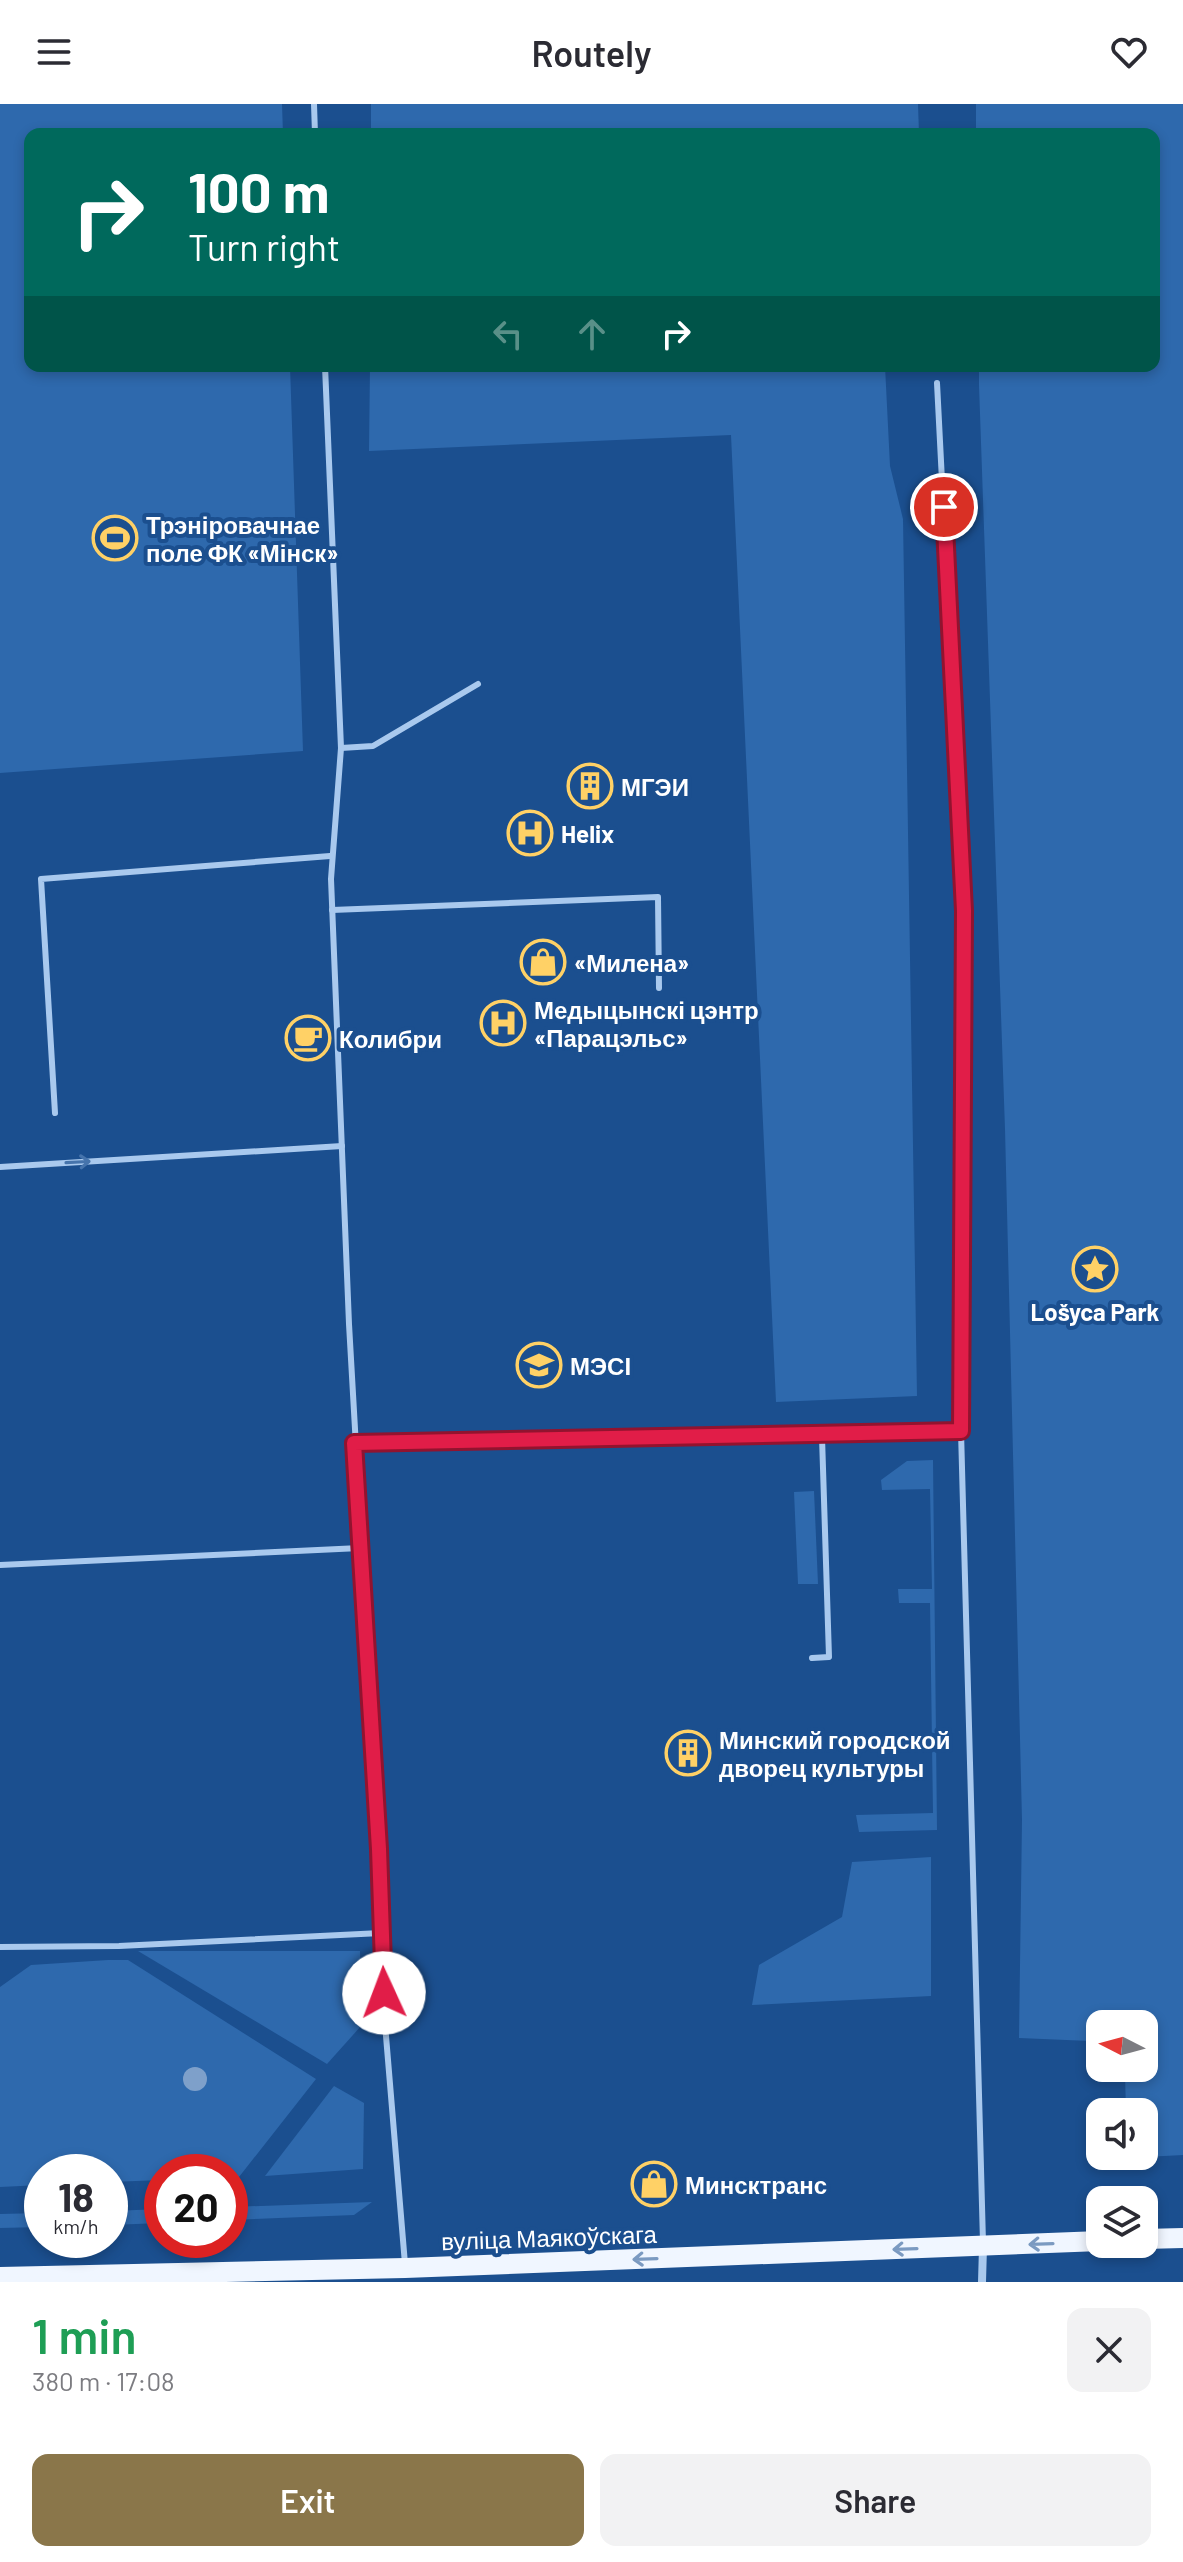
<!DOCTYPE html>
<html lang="en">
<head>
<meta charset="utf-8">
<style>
  :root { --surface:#fff; --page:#f2f2f3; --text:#2b2b33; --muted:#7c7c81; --accent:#8a764a }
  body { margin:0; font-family:Barlow,sans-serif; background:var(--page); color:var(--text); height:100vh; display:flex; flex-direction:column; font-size:30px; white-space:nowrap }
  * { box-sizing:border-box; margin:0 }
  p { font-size:26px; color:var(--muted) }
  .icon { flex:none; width:44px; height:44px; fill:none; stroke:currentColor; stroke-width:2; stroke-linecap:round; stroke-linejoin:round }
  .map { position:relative; height:2178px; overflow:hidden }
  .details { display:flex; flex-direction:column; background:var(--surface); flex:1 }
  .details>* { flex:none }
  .banner { position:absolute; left:24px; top:24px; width:1136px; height:244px; border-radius:16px; box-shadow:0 4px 12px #0003; background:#00695c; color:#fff; overflow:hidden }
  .needle { width:52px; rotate:276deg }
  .tools { position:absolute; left:1086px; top:1906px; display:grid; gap:16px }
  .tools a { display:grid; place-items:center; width:72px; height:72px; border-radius:16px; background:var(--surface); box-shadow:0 4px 12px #0003; font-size:40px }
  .speed { position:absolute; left:24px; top:2050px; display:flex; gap:16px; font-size:40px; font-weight:700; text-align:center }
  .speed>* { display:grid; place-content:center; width:104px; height:104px; border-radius:50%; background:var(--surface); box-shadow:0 4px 12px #0003; line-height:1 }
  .speed small { font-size:20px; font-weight:400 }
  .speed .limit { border:12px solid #d22; background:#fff; color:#111 }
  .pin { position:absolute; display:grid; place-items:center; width:68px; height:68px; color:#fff; margin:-34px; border:4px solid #fff; border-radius:50%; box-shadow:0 2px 8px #0007 }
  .me { position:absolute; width:88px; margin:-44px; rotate:358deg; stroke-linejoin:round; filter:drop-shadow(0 0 6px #0008) }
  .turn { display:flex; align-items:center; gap:28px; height:168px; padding:0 32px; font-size:36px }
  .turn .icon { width:104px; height:104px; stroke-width:2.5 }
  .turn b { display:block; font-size:56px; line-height:68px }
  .lanes { display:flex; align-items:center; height:76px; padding:0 32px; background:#0003; justify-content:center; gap:40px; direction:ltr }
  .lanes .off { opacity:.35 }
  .round { display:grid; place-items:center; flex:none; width:84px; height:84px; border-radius:16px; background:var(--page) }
  .summary { display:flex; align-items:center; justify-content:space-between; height:136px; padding:0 32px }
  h1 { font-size:48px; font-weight:600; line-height:60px; color:#1e9e55 }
  .action { display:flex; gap:16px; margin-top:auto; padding:16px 32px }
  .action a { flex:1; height:92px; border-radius:16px; background:var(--accent); color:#fff; font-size:32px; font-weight:600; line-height:92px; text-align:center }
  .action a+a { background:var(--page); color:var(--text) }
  header { display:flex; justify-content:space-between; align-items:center; height:104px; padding:0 32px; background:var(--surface); font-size:36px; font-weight:600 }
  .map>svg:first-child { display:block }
</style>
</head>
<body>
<header><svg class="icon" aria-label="menu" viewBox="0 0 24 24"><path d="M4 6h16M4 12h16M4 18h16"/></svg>Routely<svg class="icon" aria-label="heart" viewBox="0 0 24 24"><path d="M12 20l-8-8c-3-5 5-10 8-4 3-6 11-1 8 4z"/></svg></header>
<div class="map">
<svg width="1183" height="2178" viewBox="0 0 1183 2178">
  <rect width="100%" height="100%" fill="#1b4f8f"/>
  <!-- green -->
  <g fill="#2e69ad">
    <polygon points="0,0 282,0 283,30 30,30 30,262 290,262 303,647 0,669"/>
    <polygon points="371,0 918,0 919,30 371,30"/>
    <polygon points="976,0 1183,0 1183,2051 1127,2054 1144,2052 1144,2008 1126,2008 1125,1970 1131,1964 1144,1964 1144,1920 1100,1920 1100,1932 1090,1937 1019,1934 1022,1716 1005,1025 979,281 979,262 1154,262 1154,30 976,30"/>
    <polygon points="370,262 885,262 890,362 903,415 917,1292 776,1298 731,331 369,347"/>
    <polygon points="933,1356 937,1726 859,1728 856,1711 933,1709 930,1499 899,1499 898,1485 932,1485 930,1385 882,1386 881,1376 907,1357"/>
    <polygon points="814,1387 818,1480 798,1480 794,1388"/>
    <polygon points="931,1753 931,1892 752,1901 759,1861 842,1813 852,1758"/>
    <polygon points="138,1847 360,1847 361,1922 327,1960"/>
    <polygon points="108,1856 128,1856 316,1975 239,2073 230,2073 230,2068 162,2068 162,2076 110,2078 110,2068 42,2068 42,2081 0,2083 0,1883 31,1861"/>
    <polygon points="334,1982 364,1999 363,2065 265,2072"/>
    <polygon points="372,2098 354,2111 230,2116 230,2103"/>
    <polygon points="162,2105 162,2119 110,2121 110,2107"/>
    <polygon points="42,2109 42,2123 0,2124 0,2110"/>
  </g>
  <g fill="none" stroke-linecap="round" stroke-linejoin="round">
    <!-- service -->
    <g stroke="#a9c9ee" stroke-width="6">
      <polyline points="314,0 315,30"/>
      <polyline points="325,262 341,644 331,775 349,1220 379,1745 385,1920 405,2160"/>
      <polyline points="937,279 964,807 961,1327 983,2138"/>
      <polyline points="341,644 373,642 478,580"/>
      <polyline points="332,806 658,793 659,884"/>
      <polyline points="55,1009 41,775 330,752"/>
      <polyline points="0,1063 342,1042"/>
      <polyline points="354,1339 822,1333 961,1327"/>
      <polyline points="0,1461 360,1444"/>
      <polyline points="812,1554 829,1553 822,1333"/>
      <polyline points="0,1843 119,1842 381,1829"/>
    </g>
    <!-- minor -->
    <polyline stroke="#a9c9ee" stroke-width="8" points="982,2178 983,2143"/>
    <!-- primary -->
    <g stroke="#f0f6ff" stroke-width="20">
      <polyline points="1144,2135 1183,2134"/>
      <polyline points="0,2173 405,2164 1100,2137"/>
    </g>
  </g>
  <!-- trees -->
  <circle fill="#7ea0ca" cx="195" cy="1975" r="12"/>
  <!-- one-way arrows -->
  <defs><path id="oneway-shaft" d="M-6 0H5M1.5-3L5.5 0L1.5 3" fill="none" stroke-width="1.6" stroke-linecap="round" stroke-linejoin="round" transform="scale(2)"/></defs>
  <use stroke="#4674ac" href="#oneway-shaft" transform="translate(78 1058) rotate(-3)"/>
  <g stroke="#7b9ac1">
    <use href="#oneway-shaft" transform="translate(1041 2140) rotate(178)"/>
    <use href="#oneway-shaft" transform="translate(905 2145) rotate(178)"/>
    <use href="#oneway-shaft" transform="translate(645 2155) rotate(178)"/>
  </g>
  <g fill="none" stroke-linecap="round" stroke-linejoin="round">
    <!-- route casing -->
    <g stroke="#92132f" stroke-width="20">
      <polyline id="route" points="384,1889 379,1745 354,1339 961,1327 964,807 944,403"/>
    </g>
    <!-- route -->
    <use href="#route" stroke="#e11d48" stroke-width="14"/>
  </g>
  <!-- icons -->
  <defs>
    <g id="stadium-ring" transform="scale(2.3)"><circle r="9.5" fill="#1b4f8f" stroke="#ffd166" stroke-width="1.5"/><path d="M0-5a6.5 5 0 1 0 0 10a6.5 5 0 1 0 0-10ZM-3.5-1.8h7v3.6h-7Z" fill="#ffd166"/></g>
    <g id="building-ring" transform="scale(2.3)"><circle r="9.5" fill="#1b4f8f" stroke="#ffd166" stroke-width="1.5"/><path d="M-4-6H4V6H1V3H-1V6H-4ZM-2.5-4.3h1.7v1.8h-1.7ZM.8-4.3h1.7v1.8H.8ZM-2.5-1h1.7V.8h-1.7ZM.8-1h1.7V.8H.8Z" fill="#ffd166"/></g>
    <g id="hospital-ring" transform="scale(2.3)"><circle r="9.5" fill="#1b4f8f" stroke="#ffd166" stroke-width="1.5"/><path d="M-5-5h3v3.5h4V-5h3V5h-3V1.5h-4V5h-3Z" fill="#ffd166"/></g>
    <g id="shop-ring" transform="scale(2.3)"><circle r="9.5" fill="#1b4f8f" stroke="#ffd166" stroke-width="1.5"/><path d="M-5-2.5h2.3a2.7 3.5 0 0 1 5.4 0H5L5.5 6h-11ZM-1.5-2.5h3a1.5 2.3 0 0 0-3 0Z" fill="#ffd166"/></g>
    <g id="cafe-ring" transform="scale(2.3)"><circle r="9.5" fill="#1b4f8f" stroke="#ffd166" stroke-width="1.5"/><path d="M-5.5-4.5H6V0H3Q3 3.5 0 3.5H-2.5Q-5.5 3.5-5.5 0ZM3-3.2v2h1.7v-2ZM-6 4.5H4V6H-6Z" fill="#ffd166"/></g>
    <g id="sight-ring" transform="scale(2.3)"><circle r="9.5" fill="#1b4f8f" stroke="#ffd166" stroke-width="1.5"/><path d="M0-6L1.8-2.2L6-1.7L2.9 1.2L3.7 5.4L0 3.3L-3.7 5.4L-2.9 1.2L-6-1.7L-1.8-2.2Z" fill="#ffd166"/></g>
    <g id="university-ring" transform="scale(2.3)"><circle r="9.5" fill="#1b4f8f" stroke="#ffd166" stroke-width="1.5"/><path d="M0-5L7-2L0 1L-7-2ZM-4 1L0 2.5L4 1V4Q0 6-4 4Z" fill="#ffd166"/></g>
  </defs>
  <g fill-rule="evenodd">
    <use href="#stadium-ring" x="115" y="434"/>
    <use href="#building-ring" x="590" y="682"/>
    <use href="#hospital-ring" x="530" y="729"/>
    <use href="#shop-ring" x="543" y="858"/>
    <use href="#hospital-ring" x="503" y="919"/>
    <use href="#cafe-ring" x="308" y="934"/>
    <use href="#sight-ring" x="1095" y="1165"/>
    <use href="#university-ring" x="539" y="1261"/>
    <use href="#building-ring" x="688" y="1649"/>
    <use href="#shop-ring" x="654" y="2080"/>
  </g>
  <g text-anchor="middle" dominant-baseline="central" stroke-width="8" stroke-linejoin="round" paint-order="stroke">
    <!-- poi labels -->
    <g font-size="24" font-weight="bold" fill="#fff" stroke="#1b4f8f" text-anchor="start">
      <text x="146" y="420">Трэніровачнае<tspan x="146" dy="28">поле ФК «Мінск»</tspan></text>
      <text x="621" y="682">МГЭИ</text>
      <text x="561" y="729">Helix</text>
      <text x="574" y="858">«Милена»</text>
      <text x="534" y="905">Медыцынскі цэнтр<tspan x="534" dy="28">«Парацэльс»</tspan></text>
      <text x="339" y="934">Колибри</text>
      <text x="1095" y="1207" text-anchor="middle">Lošyca Park</text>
      <text x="570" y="1261">МЭСІ</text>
      <text x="719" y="1635">Минский городской<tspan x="719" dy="28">дворец культуры</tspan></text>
      <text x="685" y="2080">Минсктранс</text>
    </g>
    <!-- street labels -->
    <g font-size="24" fill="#fff" stroke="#1b4f8f">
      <text transform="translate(549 2133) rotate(-2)">вуліца Маякоўскага</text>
    </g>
  </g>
</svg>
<div class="tools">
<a><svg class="needle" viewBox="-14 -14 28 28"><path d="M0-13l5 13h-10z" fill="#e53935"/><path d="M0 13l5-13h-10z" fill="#7c7c81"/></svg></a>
<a><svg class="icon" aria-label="sound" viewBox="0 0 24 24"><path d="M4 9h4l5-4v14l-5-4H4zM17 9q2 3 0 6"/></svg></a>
<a><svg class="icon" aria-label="layers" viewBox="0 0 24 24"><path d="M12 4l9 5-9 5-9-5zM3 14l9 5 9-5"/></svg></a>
</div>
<div class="speed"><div>18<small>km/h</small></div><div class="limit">20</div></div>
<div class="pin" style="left:944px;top:403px;background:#d93025"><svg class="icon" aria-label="arrive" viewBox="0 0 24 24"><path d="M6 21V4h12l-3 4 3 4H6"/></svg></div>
<svg class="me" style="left:384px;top:1889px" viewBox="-20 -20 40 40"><circle r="19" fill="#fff"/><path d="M0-13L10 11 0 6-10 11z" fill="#e11d48"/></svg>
<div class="banner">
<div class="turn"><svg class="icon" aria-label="right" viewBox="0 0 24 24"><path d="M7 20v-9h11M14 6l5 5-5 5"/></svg><div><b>100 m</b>Turn right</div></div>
<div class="lanes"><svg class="icon off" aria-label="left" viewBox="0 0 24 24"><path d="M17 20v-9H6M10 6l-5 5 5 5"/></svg><svg class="icon off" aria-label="ahead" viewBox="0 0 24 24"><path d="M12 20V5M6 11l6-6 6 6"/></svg><svg class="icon" aria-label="right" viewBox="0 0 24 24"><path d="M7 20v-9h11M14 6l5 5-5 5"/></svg></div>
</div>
</div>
<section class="details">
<div class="summary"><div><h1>1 min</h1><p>380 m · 17:08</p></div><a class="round"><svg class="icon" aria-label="close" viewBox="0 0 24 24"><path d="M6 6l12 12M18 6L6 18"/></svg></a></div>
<div class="action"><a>Exit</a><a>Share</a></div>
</section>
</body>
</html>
